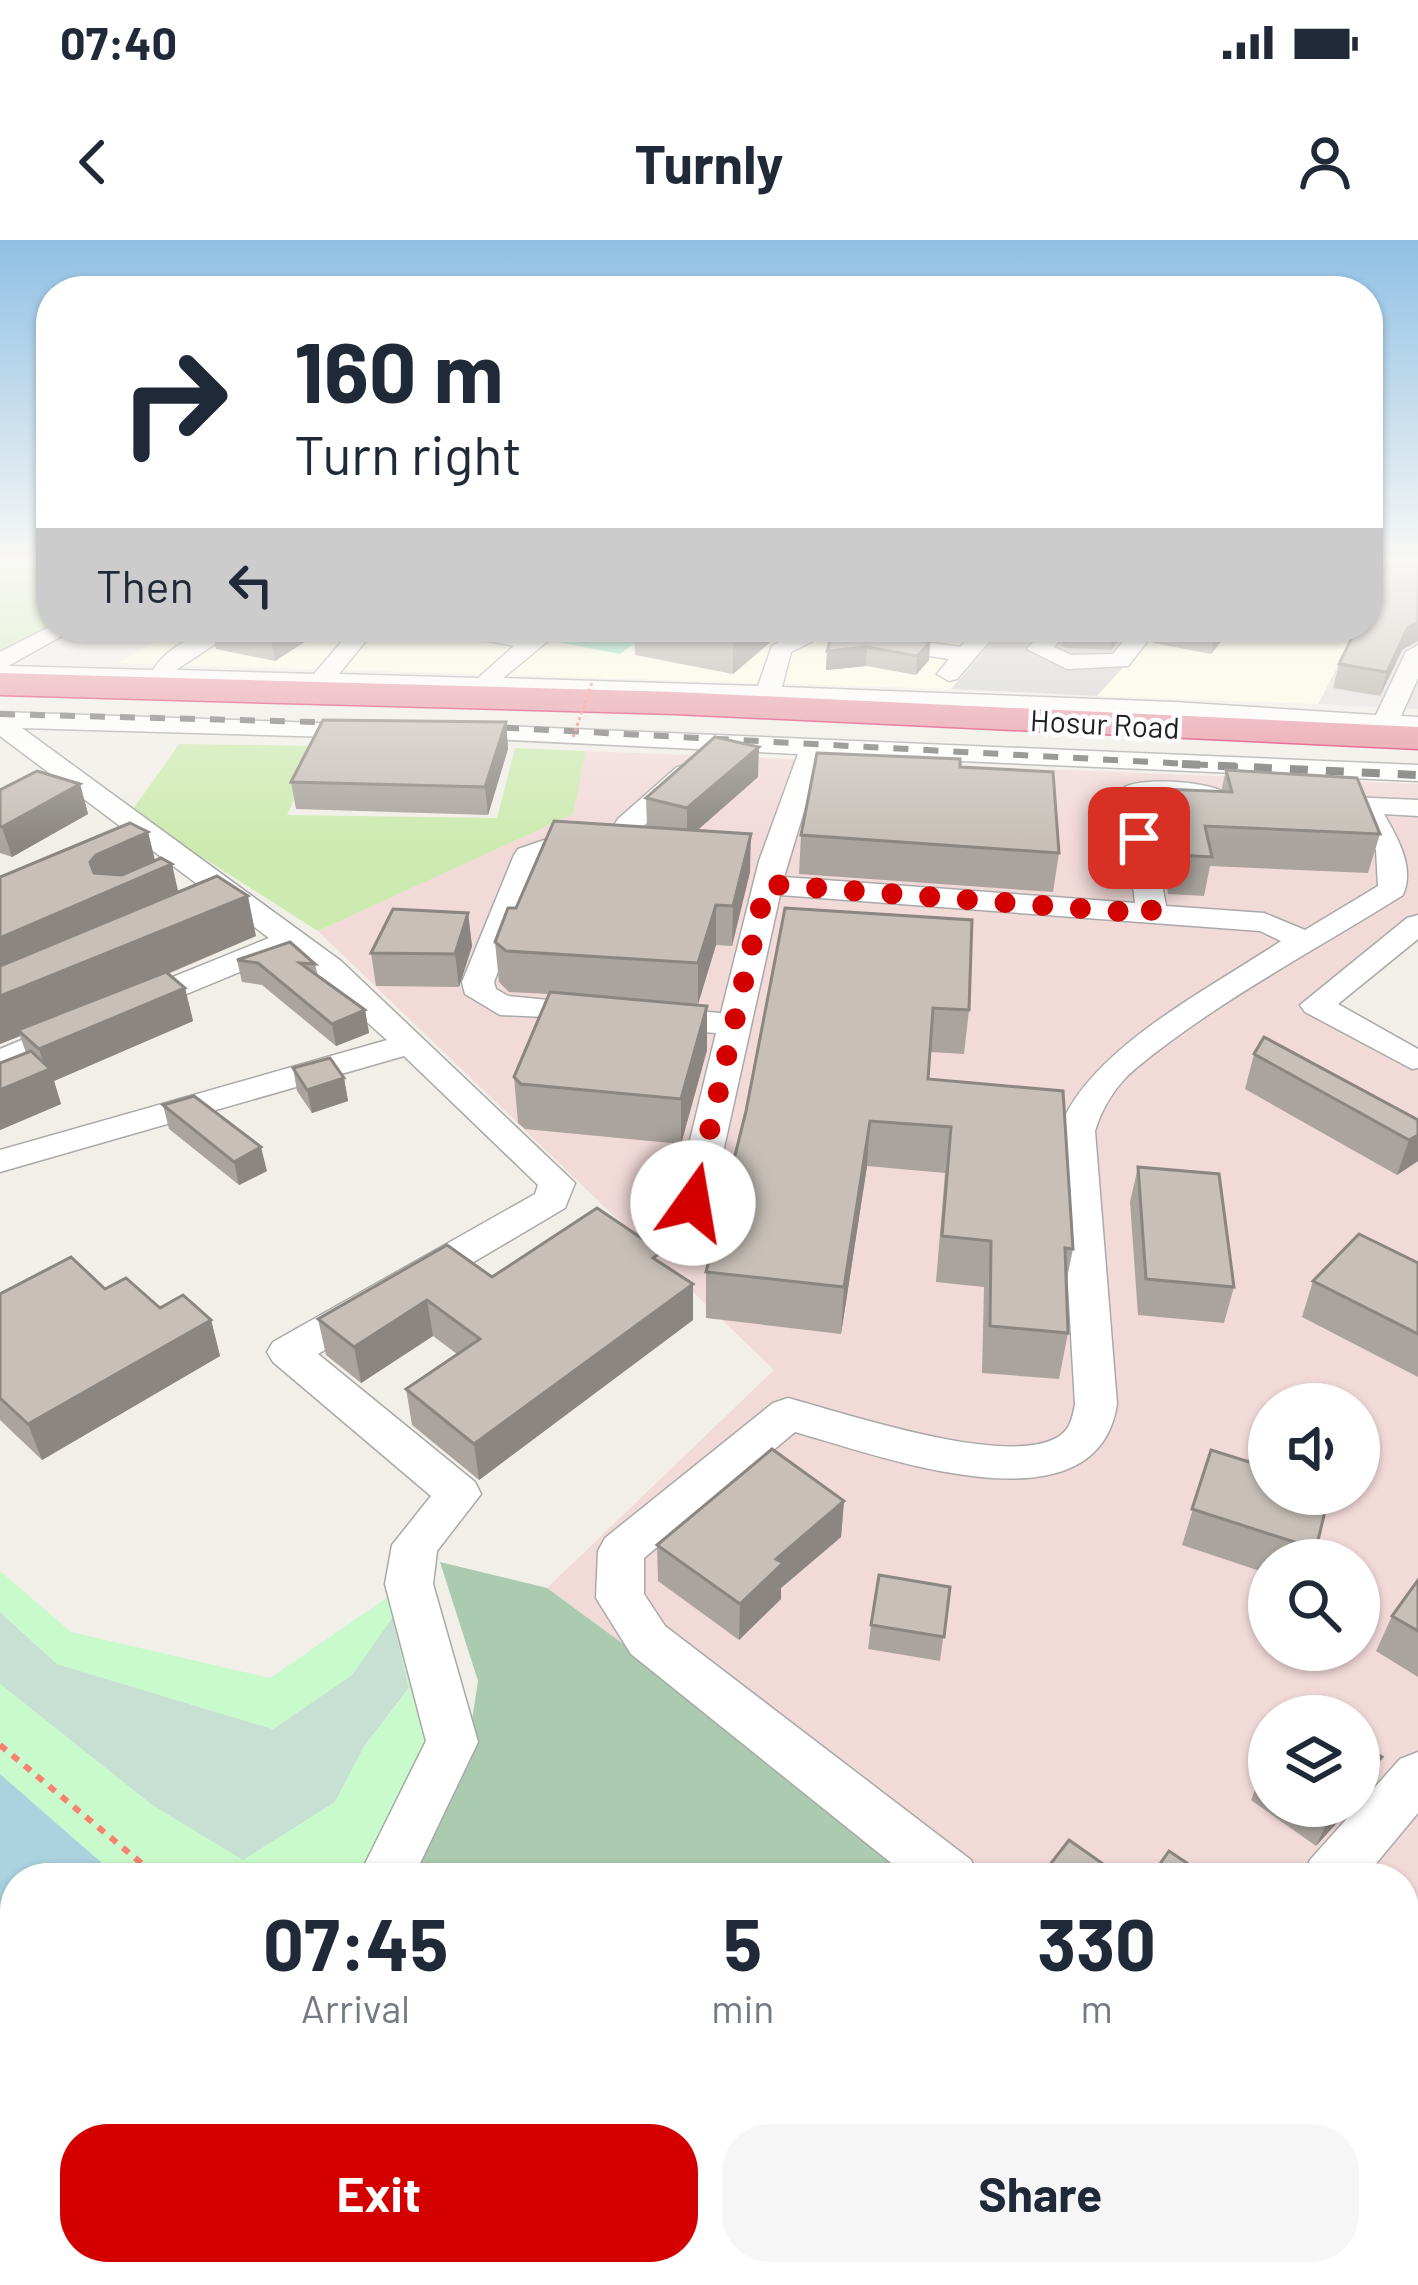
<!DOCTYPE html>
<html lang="en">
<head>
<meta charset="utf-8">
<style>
  :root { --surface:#fff; --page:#f6f6f7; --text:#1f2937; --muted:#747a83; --accent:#d40000 }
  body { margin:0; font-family:Barlow,sans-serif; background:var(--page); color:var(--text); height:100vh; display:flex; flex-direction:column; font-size:45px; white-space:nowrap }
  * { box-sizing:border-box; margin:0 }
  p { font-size:39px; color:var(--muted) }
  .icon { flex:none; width:66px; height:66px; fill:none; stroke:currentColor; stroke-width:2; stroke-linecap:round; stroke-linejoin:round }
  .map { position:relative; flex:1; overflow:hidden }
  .side { position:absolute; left:0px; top:1623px; width:1419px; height:423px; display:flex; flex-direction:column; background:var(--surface); border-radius:48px 48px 0 0; box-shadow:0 3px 9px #0004 }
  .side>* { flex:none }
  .banner { position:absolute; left:36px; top:36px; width:1347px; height:366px; border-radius:48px; box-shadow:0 3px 9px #0004; background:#fff; color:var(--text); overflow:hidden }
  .tools { position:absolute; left:1248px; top:1143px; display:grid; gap:24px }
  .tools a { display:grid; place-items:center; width:132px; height:132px; border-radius:50%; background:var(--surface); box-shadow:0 3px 9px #0004; font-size:60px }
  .pin { position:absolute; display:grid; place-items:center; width:102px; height:102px; color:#fff; margin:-51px; border-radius:24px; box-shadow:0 6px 18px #0006 }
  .me { position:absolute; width:132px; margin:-66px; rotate:13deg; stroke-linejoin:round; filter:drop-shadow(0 0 9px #0008) }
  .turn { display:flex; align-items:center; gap:42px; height:252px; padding:0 60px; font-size:54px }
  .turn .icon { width:156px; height:156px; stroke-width:2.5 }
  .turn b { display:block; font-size:84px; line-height:102px }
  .then { display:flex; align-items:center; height:114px; padding:0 60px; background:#0003; gap:24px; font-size:45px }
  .eta { display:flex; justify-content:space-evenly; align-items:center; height:204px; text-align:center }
  .eta b { font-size:72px; font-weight:700; line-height:84px }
  .action { display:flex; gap:24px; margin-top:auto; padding:24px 60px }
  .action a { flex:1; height:138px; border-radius:48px; background:var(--accent); color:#fff; font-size:48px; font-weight:700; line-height:138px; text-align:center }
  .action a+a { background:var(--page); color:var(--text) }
  .status { display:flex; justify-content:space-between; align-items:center; height:84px; padding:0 60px; background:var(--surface); direction:ltr }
  .status svg { height:33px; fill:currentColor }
  header { display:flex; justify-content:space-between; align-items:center; height:156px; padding:0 60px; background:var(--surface); font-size:54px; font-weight:700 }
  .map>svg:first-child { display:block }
</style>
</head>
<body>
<div class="status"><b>07:40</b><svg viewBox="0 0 49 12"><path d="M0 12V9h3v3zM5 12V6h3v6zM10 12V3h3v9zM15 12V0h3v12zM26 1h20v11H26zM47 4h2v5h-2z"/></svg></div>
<header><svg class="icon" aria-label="back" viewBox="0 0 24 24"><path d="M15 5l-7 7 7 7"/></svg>Turnly<svg class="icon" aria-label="person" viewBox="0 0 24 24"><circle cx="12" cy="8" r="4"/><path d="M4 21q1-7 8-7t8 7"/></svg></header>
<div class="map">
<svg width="1418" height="2045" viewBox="0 0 1418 2045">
  <rect width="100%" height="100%" fill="#f2efe9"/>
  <!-- residential -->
  <polygon fill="#e0dfdf" points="1395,317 1418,317 1418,469 1318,464 1358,387 1368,387"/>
  <!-- commercial -->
  <path fill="#f2dad9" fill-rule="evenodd" d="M586,511L1418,544V674L1304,769L1418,829V1658L1404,1672V1638H942L547,1348L774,1130L318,691L572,574ZM1269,1164H1359V1254H1269ZM1269,1320H1359V1410H1269ZM1269,1476H1359V1566H1269Z"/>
  <!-- industrial -->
  <polygon fill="#ebdbe8" points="1418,1658 1418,2045 1062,2045 1074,2031 1404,2031 1404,1672"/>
  <!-- education -->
  <g fill="#ffffe5">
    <polygon points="181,387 1005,387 951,449 117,423"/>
    <polygon points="1120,387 1358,387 1318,464 1097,456 1153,394"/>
  </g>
  <!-- religious -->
  <polygon fill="#d0d0d0" points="1005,387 1120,387 1154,393 1097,456 951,449"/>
  <!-- grass -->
  <g fill="#cdebb0">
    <polygon points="0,317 51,317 51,385 0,410"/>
    <polygon points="179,504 318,506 287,575 497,578 515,508 586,511 573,574 318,691 131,572"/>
    <polygon points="376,2031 1074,2031 1062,2045 382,2045"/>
  </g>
  <!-- wetland -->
  <polygon fill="#c6e0d4" points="0,1372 57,1424 273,1489 352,1435 392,1375 409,1448 365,1505 335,1562 243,1621 152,1565 0,1444"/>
  <!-- cemetery -->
  <polygon fill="#aacbaf" points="440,1322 547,1348 942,1638 401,1638 465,1525 478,1441"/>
  <!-- park -->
  <polygon fill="#c8facc" points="0,1331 71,1392 270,1438 397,1351 435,1482 360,1638 119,1638 0,1534 0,1444 152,1565 243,1620 335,1562 365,1505 409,1449 393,1377 352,1435 273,1489 57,1424 0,1372"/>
  <!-- pitch -->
  <polygon fill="#88e0be" points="566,387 656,387 620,414 547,400"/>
  <!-- water -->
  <polygon fill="#aad3df" points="0,1534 119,1638 15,1638 15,2031 237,2031 238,2045 0,2045"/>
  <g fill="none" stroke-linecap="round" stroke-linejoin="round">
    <!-- minor casing -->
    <g stroke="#a9a9a9" stroke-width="3">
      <g id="minor">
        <path d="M51,386L78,387L8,426L153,430C170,402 211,387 241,387L176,430L314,434L354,387H377L339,434L478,438L514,406L442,392L439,387H486L529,395L540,387H565L503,438L758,446L772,406L806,387H826L960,407L979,387H1002L957,439L949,441L937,434L949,419L817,399L791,412L782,447L1174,462L1376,475L1406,412L1418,405V438L1401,476L1418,477V493C945,461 473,452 0,440V412Z"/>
        <polygon points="1047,387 1070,387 1054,407 1071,415 1113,414 1127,397 1096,392 1093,387 1146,387 1154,393 1128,426 1067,429 1027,409"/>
        <polygon points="0,472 379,485 383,490 370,498 22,488 341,721 575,943 565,968 318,1114 475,1242 481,1254 437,1311 433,1344 478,1502 413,1638 358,1638 426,1501 385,1344 392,1305 431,1256 273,1122 267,1112 273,1102 535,954 538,945 404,816 0,932 0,910 387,800 288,712 143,772 121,772 116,765 121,758 269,698 0,496"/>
        <path d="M458,484L1418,525V541L824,515L818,525L784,637L1135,663L1122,549C1136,536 1212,541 1227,554L1223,560L1147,558L1166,666L1264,673L1305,690L1378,646L1376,610L1356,572L1304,567L1300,561L1304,555L1418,560V576L1384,574C1398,599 1415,627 1403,655C1314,711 1217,761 1135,829C1116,845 1102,868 1095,891L1117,1164C1097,1298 878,1215 795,1192L644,1318V1354L665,1386L971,1620L979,1638H910L631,1414L596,1358L598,1311L605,1298L773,1163L788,1158C847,1174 996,1224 1052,1200C1069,1193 1072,1181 1075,1164L1059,891C1085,811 1212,747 1281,701L1260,691L780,655L702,1007L697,1016L683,1020L669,1016L664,1007L716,793L655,788L639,778L655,768L721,773L759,621L798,514L449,497L445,492L449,487Z"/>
        <polygon points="686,525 699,533 695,539 638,591 618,591 614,585 618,579 677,527"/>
        <path d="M556,596L594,598L608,607C593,621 563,611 540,620L494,742L496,749L508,756L609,766L613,773L609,780L500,775L465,754L462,742L514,615L518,609Z"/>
        <polygon points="1418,675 1418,699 1338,764 1418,809 1418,828 1412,829 1305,772 1300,765 1407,678"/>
        <polygon points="72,779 84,782 89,789 84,796 0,831 0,809"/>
        <polygon points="1418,1512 1418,1573 1364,1638 1302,1638 1310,1620 1400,1519"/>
        <polygon points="1418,1765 1418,1830 1404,1836 1404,1770"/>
        <polygon points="305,2031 369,2031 372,2045 306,2045"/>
        <polygon points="1173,2031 1243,2031 1238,2045 1167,2045"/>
      </g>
    </g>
    <!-- highway casing -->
    <g stroke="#dc2a67" stroke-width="3">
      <polygon id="highway" points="0,433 675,452 1418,487 1418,509 675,474 0,455"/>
    </g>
    <!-- path -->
    <g stroke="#fa8072" stroke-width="6" stroke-dasharray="8 8" stroke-linecap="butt">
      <polyline points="0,1505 159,1638"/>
      <polyline points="256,2031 257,2045"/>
    </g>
    <!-- minor -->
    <use href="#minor" fill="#fff" fill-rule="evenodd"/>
    <!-- highway -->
    <use href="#highway" fill="#e892a2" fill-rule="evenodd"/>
    <!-- rail-far1 -->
    <g stroke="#707070" stroke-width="6" stroke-dasharray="15 15" stroke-linecap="butt">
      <polyline points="0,474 354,483"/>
      <polyline points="474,486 1246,527"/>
    </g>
    <!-- rail -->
    <polyline stroke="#707070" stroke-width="8" stroke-dasharray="18 18" stroke-linecap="butt" points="1182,524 1418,535"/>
    <!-- path-bridge -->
    <polyline stroke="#fa8072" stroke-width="3" stroke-dasharray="3 3" stroke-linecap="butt" points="573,497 593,440"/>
  </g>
  <!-- wall -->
  <g fill="#aba49e">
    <polygon points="190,387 328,387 275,421 216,409 212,388 201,390"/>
    <polygon points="634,387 788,387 733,434 635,415"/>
    <polygon points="1064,387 1121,387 1119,400 1111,410 1066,408 1061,405"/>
    <polygon points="1155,387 1233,387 1211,414 1153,403"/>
    <polygon points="930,402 929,420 916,435 866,426 826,430 827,411"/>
    <polygon points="1402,410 1380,456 1333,448 1339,424"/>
    <polygon points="506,482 508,509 488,575 296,569 291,542"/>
    <polygon points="960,527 1059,613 1053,652 799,634 801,595"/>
    <polygon points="1226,530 1380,594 1368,633 1210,626 1204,656 1168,654 1157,587 1164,549 1221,552"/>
    <polygon points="758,537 698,590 750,632 732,706 716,705 698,764 654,761 707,810 681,904 525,889 518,883 514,837 549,754 509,752 499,742 495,702 516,668 647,587 646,558"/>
    <polygon points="80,544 88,574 12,617 0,613 0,550"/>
    <polygon points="148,592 155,620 178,652 256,696 168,734 185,748 193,781 54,841 61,864 0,890 0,823 26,813 20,796 0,804 0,637"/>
    <polygon points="785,668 969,770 964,814 930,812 928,839 1073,1009 1066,1043 1068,1093 1059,1139 982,1133 984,1047 936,1042 945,933 867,926 841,1094 706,1078 706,1032 746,871"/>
    <polygon points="468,673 472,706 459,747 376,746 371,713"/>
    <polygon points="237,720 315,724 318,736 365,770 369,793 336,806 262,745 242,742"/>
    <polygon points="1254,814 1418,880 1418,921 1397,935 1245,849"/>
    <polygon points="293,828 344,838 348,861 312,873 297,851"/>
    <polygon points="163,865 267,931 239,945 169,889"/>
    <polygon points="1138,927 1234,1047 1224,1083 1138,1075 1130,962"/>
    <polygon points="1418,1023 1418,1137 1302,1077 1313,1041"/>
    <polygon points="663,1025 693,1044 693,1080 479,1240 412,1185 406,1149 457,1114 433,1096 361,1143 326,1115 318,1079 492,1037"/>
    <polygon points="105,1049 160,1068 211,1080 220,1116 42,1220 0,1180 0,1054"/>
    <polygon points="1211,1210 1316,1309 1312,1320 1269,1320 1269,1334 1182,1305"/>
    <polygon points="844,1261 841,1297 781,1348 781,1359 739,1400 658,1341 657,1305"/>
    <polygon points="1418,1340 1418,1437 1376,1411 1392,1376"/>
    <polygon points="950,1347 940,1421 868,1409 871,1385"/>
    <polygon points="1269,1520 1269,1566 1352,1566 1316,1606 1251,1560 1265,1525"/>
  </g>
  <!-- shaded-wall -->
  <g fill="#8b8681">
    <polygon points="1418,382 1418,401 1402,410 1380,456 1387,432 1408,387"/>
    <polygon points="269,387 328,387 275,421"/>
    <polygon points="746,387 788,387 733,434 733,397"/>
    <polygon points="1114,387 1121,387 1119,400 1111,410"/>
    <polygon points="1216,387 1233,387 1211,414"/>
    <polygon points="930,402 929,420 916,435 917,416"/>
    <polygon points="867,407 866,426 826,430 827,411"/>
    <polygon points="506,482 508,509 488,575 485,547"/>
    <polygon points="759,507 758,537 687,599 687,568"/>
    <polygon points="80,544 88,574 12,617 2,587"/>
    <polygon points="148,592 157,630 172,624 181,664 0,745 0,698 90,622 96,615"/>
    <polygon points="751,594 750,632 732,706 733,666"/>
    <polygon points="248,656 256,696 23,794 18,790 20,796 0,804 0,756"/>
    <polygon points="716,665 716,705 698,764 698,723"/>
    <polygon points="468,673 472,706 459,747 455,714"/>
    <polygon points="185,748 193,781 54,841 61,864 0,890 0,850 46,831 39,809"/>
    <polygon points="707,766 707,810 681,904 681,859"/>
    <polygon points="365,770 369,793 336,806 332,784"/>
    <polygon points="344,838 348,861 312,873 307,850"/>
    <polygon points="870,881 867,926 841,1094 844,1047"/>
    <polygon points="1418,895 1418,921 1397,935 1409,900"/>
    <polygon points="261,907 267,931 239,945 234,922"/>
    <polygon points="693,1044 693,1080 479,1240 474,1204"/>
    <polygon points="427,1060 433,1096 361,1143 354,1107"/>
    <polygon points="211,1080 220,1116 42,1220 28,1184"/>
    <polygon points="844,1261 841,1297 781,1348 781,1359 739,1400 740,1364 776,1319"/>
    <polygon points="1382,1517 1365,1552 1359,1558 1359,1542"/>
    <polygon points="1338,1566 1352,1566 1316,1606 1332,1572"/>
  </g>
  <!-- building -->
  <g fill="#c7bfb8" stroke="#8b8681" stroke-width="3">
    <polygon points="1391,317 1418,320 1418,382 1408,387 1387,432 1339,424 1357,387 1368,387 1368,365"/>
    <polygon points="680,387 746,387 733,397"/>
    <polygon points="834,387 930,402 917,416 867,407 827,411"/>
    <polygon points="323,480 506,482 485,547 291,542"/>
    <polygon points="715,497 759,507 687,568 646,558"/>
    <polygon points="817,513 960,519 960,527 1053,532 1059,613 801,595"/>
    <polygon points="1226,530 1357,538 1380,594 1205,586 1212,617 1177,615 1164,549 1232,552"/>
    <polygon points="37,531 80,544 2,587 0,586 0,550"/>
    <polygon points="554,581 751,594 733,666 716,665 698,723 506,711 495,702 508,668 516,668"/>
    <polygon points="130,583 148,592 96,615 90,622 94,633 122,635 161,618 172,624 0,698 0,637"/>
    <polygon points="217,636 248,656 0,756 0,726"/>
    <polygon points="785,668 972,680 969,770 933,768 928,839 1063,851 1073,1009 1065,1008 1068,1093 990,1086 991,1001 942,996 951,887 870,881 844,1047 706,1032 746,871"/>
    <polygon points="393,669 468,673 455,714 371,713"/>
    <polygon points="290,702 315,724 300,723 365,770 332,784 258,723 237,720"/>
    <polygon points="166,732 185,748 39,809 18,790"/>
    <polygon points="550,752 707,766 681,859 521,844 514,837"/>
    <polygon points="1264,797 1418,880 1418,895 1409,900 1254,814"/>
    <polygon points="31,811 50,829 0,850 0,823"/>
    <polygon points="330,818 344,838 307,850 293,828"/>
    <polygon points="194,856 261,907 234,922 163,865"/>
    <polygon points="1138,927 1219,934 1234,1047 1146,1039"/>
    <polygon points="597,968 662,1012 653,1018 693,1044 474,1204 406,1149 480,1099 427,1060 354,1107 318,1079 447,1005 492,1037"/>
    <polygon points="1359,994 1418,1023 1418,1094 1313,1041"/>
    <polygon points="71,1017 105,1049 126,1038 160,1068 183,1055 211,1080 28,1184 0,1158 0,1054"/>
    <polygon points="772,1209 844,1261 776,1319 783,1323 740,1364 657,1305"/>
    <polygon points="1211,1210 1269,1228 1269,1254 1329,1254 1316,1309 1192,1269"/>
    <polygon points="879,1335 950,1347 944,1397 871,1385"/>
    <polygon points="1418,1340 1418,1391 1392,1376"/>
    <polygon points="1311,1469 1321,1476 1305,1476"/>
    <polygon points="1359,1502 1382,1517 1359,1542"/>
    <polygon points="1069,1600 1123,1638 1054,1638 1045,1631"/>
    <polygon points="1169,1611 1209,1638 1150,1638"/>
    <polygon points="1418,1929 1418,2045 1338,2045 1348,2031 1404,2031 1404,1949"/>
  </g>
  <!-- sky -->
  <linearGradient id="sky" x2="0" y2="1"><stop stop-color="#8fc0e4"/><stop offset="0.53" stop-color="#f9f8f5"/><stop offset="1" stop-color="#f9f8f5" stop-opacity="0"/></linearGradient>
  <rect width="1418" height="603" fill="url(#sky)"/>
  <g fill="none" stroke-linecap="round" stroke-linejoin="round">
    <!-- route -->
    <polyline stroke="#d40000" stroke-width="21" stroke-dasharray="0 37.8" points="693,963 766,644 1152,674 1139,598"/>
  </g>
  <g text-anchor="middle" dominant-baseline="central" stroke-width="9" stroke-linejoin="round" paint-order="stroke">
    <!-- far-street labels -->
    <g font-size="30" fill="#222" stroke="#fff">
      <text transform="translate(1105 483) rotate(3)">Hosur Road</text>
    </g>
  </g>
</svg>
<div class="tools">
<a><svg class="icon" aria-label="sound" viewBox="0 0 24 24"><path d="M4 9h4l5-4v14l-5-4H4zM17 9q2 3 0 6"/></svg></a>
<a><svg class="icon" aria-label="search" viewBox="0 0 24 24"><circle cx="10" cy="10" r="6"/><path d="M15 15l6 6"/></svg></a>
<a><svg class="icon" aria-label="layers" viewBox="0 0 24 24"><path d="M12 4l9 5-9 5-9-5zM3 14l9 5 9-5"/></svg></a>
</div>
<div class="pin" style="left:1139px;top:598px;background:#d93025"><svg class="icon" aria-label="arrive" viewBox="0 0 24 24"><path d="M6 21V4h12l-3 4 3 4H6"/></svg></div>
<svg class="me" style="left:693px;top:963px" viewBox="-20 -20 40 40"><circle r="19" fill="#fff"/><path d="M0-13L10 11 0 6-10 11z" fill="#d40000"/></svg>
<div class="banner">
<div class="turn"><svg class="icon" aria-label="right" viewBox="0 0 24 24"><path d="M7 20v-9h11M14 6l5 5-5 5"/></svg><div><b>160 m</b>Turn right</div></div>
<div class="then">Then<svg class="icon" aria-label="left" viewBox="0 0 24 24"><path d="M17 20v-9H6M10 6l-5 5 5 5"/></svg></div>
</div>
<section class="side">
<div class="eta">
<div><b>07:45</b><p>Arrival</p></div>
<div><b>5</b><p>min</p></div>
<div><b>330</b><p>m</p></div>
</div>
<div class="action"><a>Exit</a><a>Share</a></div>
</section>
</div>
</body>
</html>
